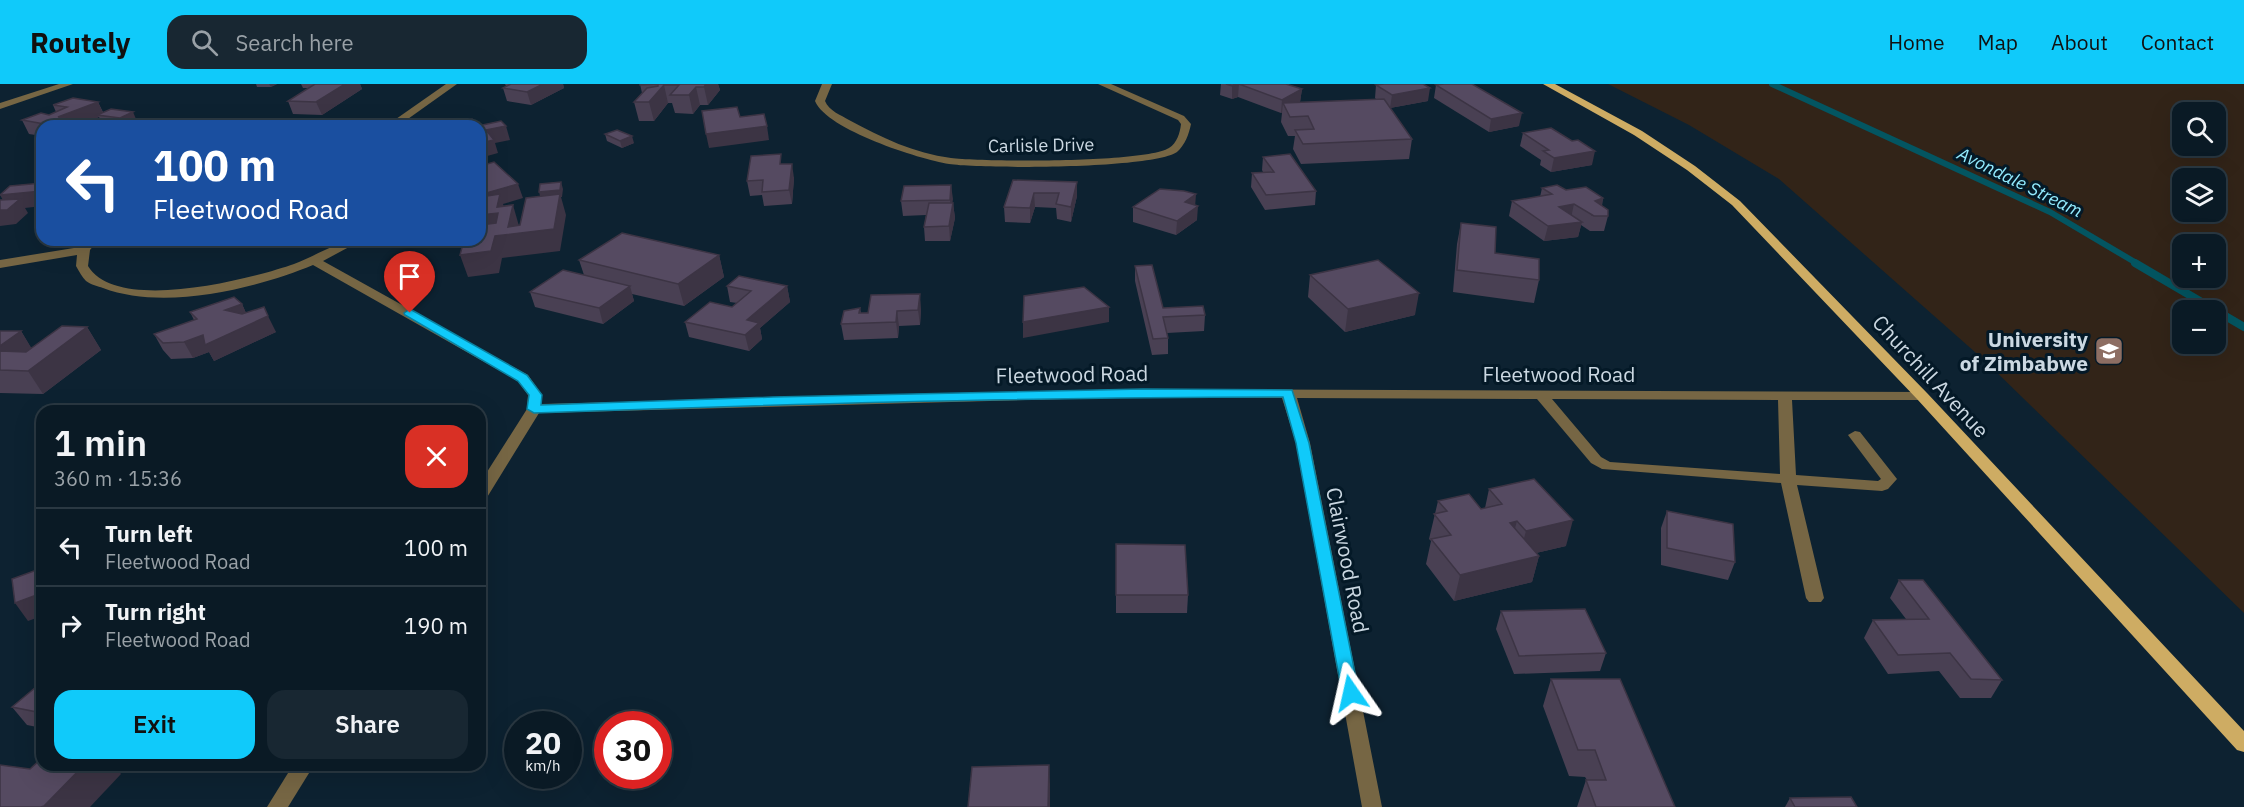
<!DOCTYPE html>
<html lang="en">
<head>
<meta charset="utf-8">
<style>
  :root { --surface:#0a1a25; --page:#182732; --text:#f1f3f6; --muted:#99a1a7; --line:#2a3842; --accent:#10cafa }
  body { margin:0; font-family:"IBM Plex Sans",sans-serif; background:var(--page); color:var(--text); height:100vh; display:flex; flex-direction:column; font-size:22px; white-space:nowrap }
  * { box-sizing:border-box; margin:0 }
  p { font-size:20px; color:var(--muted) }
  .icon { flex:none; width:33px; height:33px; fill:none; stroke:currentColor; stroke-width:2; stroke-linecap:round; stroke-linejoin:round }
  .map { position:relative; flex:1; overflow:hidden }
  .sheet { position:absolute; left:36px; top:321px; width:450px; height:366px; display:flex; flex-direction:column; background:var(--surface); border-radius:18px; box-shadow:0 6px 24px #0002,0 0 0 2px var(--line) }
  .sheet>* { flex:none }
  .guide { position:absolute; left:36px; top:36px; width:450px; height:126px; border-radius:18px; box-shadow:0 6px 24px #0002,0 0 0 2px var(--line); background:#1a4fa0; color:#fff; overflow:hidden }
  .fabs { position:absolute; left:2172px; top:18px; display:grid; gap:12px }
  .fabs a { display:grid; place-items:center; width:54px; height:54px; border-radius:12px; background:var(--surface); box-shadow:0 6px 24px #0002,0 0 0 2px var(--line); font-size:30px }
  .speed { position:absolute; left:504px; top:627px; display:flex; gap:12px; font-size:30px; font-weight:700; text-align:center }
  .speed>* { display:grid; place-content:center; width:78px; height:78px; border-radius:50%; background:var(--surface); box-shadow:0 6px 24px #0002,0 0 0 2px var(--line); line-height:1 }
  .speed small { font-size:15px; font-weight:400 }
  .speed .limit { border:9px solid #d22; background:#fff; color:#111 }
  .pin { position:absolute; display:grid; place-items:center; width:51px; height:51px; color:#fff; margin:-62px -26px; border-radius:50% 50% 50% 0; rotate:-45deg; box-shadow:0 0 6px #0007 }
  .pin .icon { rotate:45deg }
  .me { position:absolute; width:66px; margin:-33px; rotate:349deg; stroke-linejoin:round; filter:drop-shadow(0 0 4px #0008) }
  .turn { display:flex; align-items:center; gap:21px; height:126px; padding:0 18px; font-size:27px }
  .turn .icon { width:78px; height:78px; stroke-width:2.5 }
  .turn b { display:block; font-size:42px; line-height:51px }
  .round { display:grid; place-items:center; flex:none; width:63px; height:63px; border-radius:18px; background:var(--page) }
  .overview { display:flex; align-items:center; justify-content:space-between; height:102px; padding:0 18px }
  h1 { font-size:36px; font-weight:600; line-height:45px }
  .action { display:flex; gap:12px; margin-top:auto; padding:12px 18px }
  .action a { flex:1; height:69px; border-radius:18px; background:var(--accent); color:#111; font-size:24px; font-weight:600; line-height:69px; text-align:center }
  .action a+a { background:var(--page); color:var(--text) }
  ul { padding:0; list-style:none }
  li { display:flex; align-items:center; gap:18px; height:78px; padding:0 18px; border-top:2px solid var(--line) }
  li div { flex:1 }
  li b { display:block; font-size:22px }
  li em { font-style:normal }
  header { display:flex; align-items:center; gap:36px; box-sizing:border-box; height:84px; padding:0 30px; background:var(--accent); color:#111 }
  header strong { font-size:28px }
  nav { display:flex; gap:33px; margin-inline-start:auto; font-size:21px }
  .search { width:420px; height:54px; background:var(--page); display:flex; align-items:center; gap:15px; box-sizing:border-box; padding:0 21px; border-radius:18px; color:var(--muted); font-size:22px }
  .map>svg:first-child { display:block }
</style>
</head>
<body>
<header>
<strong>Routely</strong>
<div class="search"><svg class="icon" aria-label="search" viewBox="0 0 24 24"><circle cx="10" cy="10" r="6"/><path d="M15 15l6 6"/></svg>Search here</div>
<nav><a>Home</a><a>Map</a><a>About</a><a>Contact</a></nav>
</header>
<div class="map">
<svg width="2244" height="723" viewBox="0 0 2244 723">
  <rect width="100%" height="100%" fill="#0d2231"/>
  <!-- education -->
  <path fill="#322418" fill-rule="evenodd" d="M1608,0H2244V529L1984,276L1779,95L1689,41ZM2182,28H2216V62H2182ZM2182,94H2216V128H2182ZM2182,160H2216V194H2182ZM2182,226H2216V260H2182Z"/>
  <g fill="none" stroke-linecap="round" stroke-linejoin="round">
    <!-- stream-far1 -->
    <polyline stroke="#035561" stroke-width="6" points="1772,0 2050,128 2138,180"/>
    <!-- stream -->
    <polyline stroke="#035561" stroke-width="8" points="2135,179 2244,243"/>
    <!-- minor -->
    <g fill="#766644" fill-rule="evenodd">
      <polygon points="59,0 73,0 0,25 0,19"/>
      <polygon points="446,0 457,0 398,42 386,42"/>
      <path d="M822,0H832L825,17C829,27 841,31 849,36C882,54 914,69 951,74C985,78 1145,79 1169,64C1177,59 1180,49 1181,40L1178,36L1098,0H1111L1184,32L1191,40C1189,50 1185,61 1177,68C1152,85 984,85 949,80C919,75 827,46 815,17Z"/>
      <path d="M86,156H98L90,166L88,182C117,230 251,195 294,180C316,172 338,156 362,156L323,177L528,291L542,311L541,320L1143,305L1922,308L1929,312L1922,316H1792L1796,391L1878,397L1881,395L1848,351L1855,347L1860,348L1897,395L1888,405L1882,407L1797,401L1824,514L1821,518H1809L1806,514L1781,399L1602,385L1591,379L1537,315L1297,314L1310,359L1382,723H1362L1296,359L1282,314L1143,313L539,329L486,415L480,416V399L527,325L528,311L518,297L313,181C255,205 164,227 103,204C98,202 91,201 86,197C82,193 79,187 76,182L77,171L0,184V176L80,163ZM1552,315L1778,316L1780,390L1610,378L1601,373Z"/>
      <polygon points="293,681 314,681 288,723 267,723"/>
    </g>
    <!-- major -->
    <polygon fill="#ceac63" fill-rule="evenodd" points="1543,0 1555,0 1642,47 1695,82 1740,117 1927,309 2244,647 2244,668 2237,666 1917,315 1732,121 1687,86 1634,51"/>
  </g>
  <!-- wall -->
  <g fill="#494053">
    <polygon points="256,0 277,0 271,3 257,3"/>
    <polygon points="301,0 360,0 362,5 322,31 293,30 288,17 309,4 303,4"/>
    <polygon points="505,0 563,0 564,4 531,21 507,17 503,4 506,2"/>
    <polygon points="640,0 718,0 720,6 708,21 700,21 693,30 675,29 672,19 668,19 654,37 639,37 634,18 642,9"/>
    <polygon points="1221,0 1286,0 1302,5 1300,18 1299,19 1377,16 1375,14 1376,1 1428,17 1390,24 1412,55 1409,75 1301,80 1293,65 1295,52 1288,52 1281,38 1282,29 1281,29 1238,13 1232,15 1220,11"/>
    <polygon points="1436,1 1519,42 1489,48 1434,14"/>
    <polygon points="98,18 103,28 136,35 123,41 101,37 99,33 76,42 42,42 42,52 29,50 22,36 49,31 56,28 53,21"/>
    <polygon points="1523,49 1592,81 1551,88 1540,81 1541,76 1520,62"/>
    <polygon points="605,50 634,59 622,64 607,57"/>
    <polygon points="1263,73 1316,107 1315,121 1265,126 1251,103 1252,89 1263,88 1262,86"/>
    <polygon points="783,80 794,94 792,120 764,122 762,111 750,112 747,97"/>
    <polygon points="1013,96 1077,98 1077,112 1071,138 1057,135 1056,124 1035,123 1030,139 1005,138 1004,123"/>
    <polygon points="951,101 952,119 953,119 955,134 950,157 925,157 924,143 926,131 903,132 901,117"/>
    <polygon points="1542,104 1566,106 1603,114 1602,122 1608,132 1604,147 1590,147 1581,141 1578,153 1544,157 1509,132 1512,117 1540,113"/>
    <polygon points="1195,121 1197,136 1176,151 1133,138 1133,123"/>
    <polygon points="1461,139 1495,169 1539,196 1534,219 1453,208 1457,160"/>
    <polygon points="719,171 724,193 684,222 632,210 634,217 603,240 535,223 530,208 584,191 579,176"/>
    <polygon points="1135,182 1163,224 1205,231 1204,247 1167,249 1168,254 1168,270 1152,271 1135,197"/>
    <polygon points="1310,191 1415,231 1345,248 1308,213"/>
    <polygon points="727,202 787,202 790,218 760,244 762,255 749,267 689,253 685,238 732,223 737,219 730,218"/>
    <polygon points="242,220 246,229 276,248 214,277 209,268 193,274 171,275 163,266 154,250 194,236 190,228"/>
    <polygon points="860,224 861,229 921,225 920,241 899,242 898,254 844,256 841,240"/>
    <polygon points="87,243 101,266 43,310 0,309 0,247 21,247 31,264"/>
    <polygon points="1489,405 1566,462 1536,469 1539,472 1532,498 1454,517 1426,480 1431,457 1429,455 1438,417 1481,425 1485,424"/>
    <polygon points="1667,427 1735,478 1728,496 1661,481 1661,444"/>
    <polygon points="1116,460 1188,511 1187,529 1116,529"/>
    <polygon points="1899,496 2002,596 1991,614 1960,614 1939,587 1888,590 1864,554 1873,536 1906,535 1890,514"/>
    <polygon points="1501,527 1606,569 1600,587 1514,590 1496,545"/>
    <polygon points="1551,595 1675,723 1577,723 1586,696 1587,696 1585,693 1569,692 1543,622"/>
    <polygon points="42,598 42,644 27,641 12,623"/>
    <polygon points="1790,714 1857,723 1785,723"/>
  </g>
  <!-- shaded-wall -->
  <g fill="#3c3444">
    <polygon points="269,0 277,0 271,3"/>
    <polygon points="345,0 360,0 362,5 322,31 316,18"/>
    <polygon points="543,0 563,0 564,4 531,21 527,8"/>
    <polygon points="648,0 659,0 660,5 664,1 668,19 654,37 649,18 660,6 658,0"/>
    <polygon points="706,0 718,0 720,6 708,21 704,3"/>
    <polygon points="1239,0 1238,13 1232,15 1232,2"/>
    <polygon points="696,3 700,21 693,30 689,11"/>
    <polygon points="1430,4 1428,17 1390,24 1392,11"/>
    <polygon points="1302,5 1300,18 1286,26 1283,19 1282,29 1281,29 1282,16"/>
    <polygon points="98,18 104,31 97,31 99,33 76,42 50,42 50,41 58,33"/>
    <polygon points="133,28 136,35 123,41 120,34"/>
    <polygon points="1522,29 1519,42 1489,48 1491,35"/>
    <polygon points="506,42 510,56 495,59 498,69 480,74 480,59 486,46"/>
    <polygon points="767,42 769,56 709,64 706,50"/>
    <polygon points="632,52 634,59 622,64 620,57"/>
    <polygon points="1595,67 1592,81 1551,88 1554,74"/>
    <polygon points="792,80 794,94 792,120 789,106"/>
    <polygon points="561,98 563,105 562,113 561,113 566,131 560,167 502,174 499,189 468,193 460,171 495,152 508,143 513,121 519,142 541,116 539,108"/>
    <polygon points="1077,98 1077,112 1071,138 1071,123"/>
    <polygon points="518,100 523,114 503,120 507,131 497,123 488,124 483,110"/>
    <polygon points="951,101 953,115 951,130 953,119 955,134 950,157 949,142 951,130 950,116"/>
    <polygon points="42,107 42,122 25,124 28,129 16,140 0,142 0,126 8,125 0,111"/>
    <polygon points="1034,109 1035,123 1030,139 1030,124"/>
    <polygon points="1196,110 1195,124 1198,122 1197,136 1176,151 1177,137 1185,118"/>
    <polygon points="1603,114 1600,129 1591,132 1595,117"/>
    <polygon points="1574,120 1571,134 1559,123"/>
    <polygon points="498,129 505,150 480,153 480,131"/>
    <polygon points="1582,138 1578,153 1544,157 1548,142"/>
    <polygon points="719,171 724,193 684,222 678,200"/>
    <polygon points="630,202 634,217 603,240 599,224"/>
    <polygon points="787,202 790,218 760,244 762,255 749,267 745,251 747,236"/>
    <polygon points="1419,209 1415,231 1345,248 1348,225"/>
    <polygon points="920,210 921,225 920,241 918,226"/>
    <polygon points="242,220 249,236 225,226"/>
    <polygon points="1109,223 1109,238 1023,254 1023,238"/>
    <polygon points="897,227 899,242 898,254 896,238"/>
    <polygon points="268,232 276,248 214,277 209,268 193,274 184,258 203,251"/>
    <polygon points="87,243 101,266 43,310 28,287"/>
    <polygon points="21,247 35,270 0,279 0,262"/>
    <polygon points="1573,436 1566,462 1519,473 1526,447"/>
    <polygon points="1517,437 1510,463 1510,439"/>
    <polygon points="1539,472 1532,498 1454,517 1460,491"/>
    <polygon points="42,509 42,532 28,537 15,519"/>
    <polygon points="84,681 115,681 121,690 90,723 41,723"/>
    <polygon points="1049,681 1050,700 1050,723 1048,723"/>
  </g>
  <!-- building -->
  <g fill="#554a61" stroke="#3c3444" stroke-width="1.5">
    <polygon points="315,0 345,0 316,18 288,17"/>
    <polygon points="511,0 543,0 527,8 503,4"/>
    <polygon points="640,0 706,0 704,3 696,3 689,11 670,11 679,1 664,1 649,18 634,18 647,4 658,2 658,0 640,1"/>
    <polygon points="1226,0 1286,0 1302,5 1282,16 1239,0 1232,2"/>
    <polygon points="1384,0 1423,0 1430,4 1392,11 1376,1"/>
    <polygon points="1444,0 1472,0 1522,29 1491,35 1436,1"/>
    <polygon points="73,14 98,18 58,33 67,34 50,41 22,36 41,29 49,31 67,23 53,21"/>
    <polygon points="1384,15 1412,55 1303,60 1295,46 1314,45 1308,32 1290,33 1283,19"/>
    <polygon points="737,23 740,33 764,30 767,42 706,50 702,27"/>
    <polygon points="111,25 133,28 120,34 97,31"/>
    <polygon points="472,35 477,42 442,42"/>
    <polygon points="152,37 167,39 161,42 139,42"/>
    <polygon points="501,37 506,42 486,46 494,56 480,59 480,42 478,42"/>
    <polygon points="1551,44 1572,57 1578,56 1595,67 1554,74 1543,67 1549,66 1523,49"/>
    <polygon points="617,46 632,52 620,57 605,50"/>
    <polygon points="781,70 780,80 792,80 789,106 762,108 763,96 747,97 751,72"/>
    <polygon points="1290,70 1316,107 1266,111 1252,89 1274,88 1263,73"/>
    <polygon points="494,78 518,100 483,110 480,107 480,82"/>
    <polygon points="1013,96 1077,98 1071,123 1056,120 1059,109 1034,109 1030,124 1004,123"/>
    <polygon points="561,98 560,106 539,108 540,100"/>
    <polygon points="42,99 42,107 0,111 10,102"/>
    <polygon points="951,101 950,116 901,117 904,102"/>
    <polygon points="1557,101 1566,106 1586,103 1603,114 1595,117 1608,126 1608,132 1594,132 1574,120 1559,123 1582,138 1548,142 1512,117 1552,110 1542,104"/>
    <polygon points="1160,105 1184,107 1196,110 1185,118 1198,122 1177,137 1133,123"/>
    <polygon points="500,110 497,123 513,121 508,143 520,141 526,114 560,110 554,145 495,152 491,167 460,171 464,156 480,156 480,141 496,139 498,129 480,131 480,113"/>
    <polygon points="20,115 7,126 0,126 0,116"/>
    <polygon points="929,119 953,119 949,142 924,143"/>
    <polygon points="1461,139 1496,143 1495,169 1539,175 1539,196 1457,186"/>
    <polygon points="622,149 719,171 678,200 579,176"/>
    <polygon points="1378,176 1419,209 1348,225 1310,191"/>
    <polygon points="1152,181 1163,224 1203,222 1205,231 1163,233 1168,254 1153,255 1135,182"/>
    <polygon points="563,186 630,202 599,224 530,208"/>
    <polygon points="739,192 787,202 747,236 759,239 745,251 685,238 710,218 732,223 751,207 727,202"/>
    <polygon points="1084,203 1109,223 1023,238 1024,212"/>
    <polygon points="920,210 918,226 897,227 896,238 841,240 844,227 860,224 859,229 868,229 871,211"/>
    <polygon points="234,213 242,220 225,226 242,230 264,223 268,232 205,261 203,251 184,258 163,259 154,250 197,235 190,228"/>
    <polygon points="62,242 87,243 28,287 0,286 0,267 26,268"/>
    <polygon points="0,247 21,247 0,262"/>
    <polygon points="1534,395 1573,436 1526,447 1517,437 1510,439 1539,472 1460,491 1431,455 1451,451 1434,430 1447,427 1438,417 1469,410 1481,425 1502,420 1489,405"/>
    <polygon points="1667,427 1733,440 1735,478 1667,464"/>
    <polygon points="1116,460 1185,461 1188,511 1116,511"/>
    <polygon points="42,484 42,509 15,519 12,495"/>
    <polygon points="1899,496 1923,496 2002,596 1971,595 1950,569 1898,571 1873,536 1929,535"/>
    <polygon points="1585,525 1606,569 1519,572 1501,527"/>
    <polygon points="1551,595 1620,595 1675,723 1596,723 1586,696 1606,696 1595,666 1578,666"/>
    <polygon points="42,598 42,629 12,623"/>
    <polygon points="42,674 42,681 84,681 44,722 41,723 0,723 0,681 30,685"/>
    <polygon points="1049,681 1048,723 968,723 972,683"/>
    <polygon points="1851,713 1857,723 1795,723 1790,714"/>
  </g>
  <!-- route -->
  <path fill="#10cafa" stroke="#0a83a2" stroke-width="1.5" d="M410,225L527,291L542,311L541,321L773,313L1143,305L1292,306L1309,359L1359,609L1357,614L1351,616L1344,614L1342,609L1296,359L1283,313C1033,313 783,320 534,329L527,325L529,311L518,297L405,231L404,229Z"/>
  <!-- icons -->
  <defs>
    <g id="university-square" transform="scale(1.5)"><rect x="-9" y="-9" width="18" height="18" rx="4" fill="#8d6e63" stroke="#041927"/><path d="M0-5L7-2L0 1L-7-2ZM-4 1L0 2.5L4 1V4Q0 6-4 4Z" fill="#fff"/></g>
  </defs>
  <g fill-rule="evenodd">
    <use href="#university-square" x="2109" y="267"/>
  </g>
  <g text-anchor="middle" dominant-baseline="central" stroke-width="6" stroke-linejoin="round" paint-order="stroke">
    <!-- far-street labels -->
    <g font-size="18" fill="#cbd8e2" stroke="#041927">
      <text transform="translate(1041 61) rotate(-1)">Carlisle Drive</text>
    </g>
    <!-- far-water labels -->
    <g font-size="18" font-style="italic" fill="#93ebfe" stroke="#041927">
      <text transform="translate(2020 98) rotate(26)">Avondale Stream</text>
    </g>
    <!-- poi labels -->
    <g font-size="21" font-weight="bold" fill="#cbd8e2" stroke="#041927" text-anchor="end">
      <text x="2088" y="255">University<tspan x="2088" dy="24">of Zimbabwe</tspan></text>
    </g>
    <!-- street labels -->
    <g font-size="21" fill="#cbd8e2" stroke="#041927">
      <text transform="translate(1072 290) rotate(-1)">Fleetwood Road</text>
      <text x="1559" y="290">Fleetwood Road</text>
      <text transform="translate(1931 292) rotate(47)">Churchill Avenue</text>
      <text transform="translate(1348 476) rotate(79)">Clairwood Road</text>
    </g>
  </g>
</svg>
<div class="fabs">
<a><svg class="icon" aria-label="search" viewBox="0 0 24 24"><circle cx="10" cy="10" r="6"/><path d="M15 15l6 6"/></svg></a>
<a><svg class="icon" aria-label="layers" viewBox="0 0 24 24"><path d="M12 4l9 5-9 5-9-5zM3 14l9 5 9-5"/></svg></a>
<a>+</a>
<a>−</a>
</div>
<div class="speed"><div>20<small>km/h</small></div><div class="limit">30</div></div>
<div class="pin" style="left:410px;top:229px;background:#d93025"><svg class="icon" aria-label="arrive" viewBox="0 0 24 24"><path d="M6 21V4h12l-3 4 3 4H6"/></svg></div>
<svg class="me" style="left:1351px;top:609px" viewBox="-20 -20 40 40"><path d="M0-17L14 15 0 8-14 15z" fill="#10cafa" stroke="#fff" stroke-width="4"/></svg>
<div class="guide">
<div class="turn"><svg class="icon" aria-label="left" viewBox="0 0 24 24"><path d="M17 20v-9H6M10 6l-5 5 5 5"/></svg><div><b>100 m</b>Fleetwood Road</div></div>
</div>
<section class="sheet">
<div class="overview"><div><h1>1 min</h1><p>360 m · 15:36</p></div><a class="round" style="background:#d93025;color:#fff"><svg class="icon" aria-label="close" viewBox="0 0 24 24"><path d="M6 6l12 12M18 6L6 18"/></svg></a></div>
<ul>
<li><svg class="icon" aria-label="left" viewBox="0 0 24 24"><path d="M17 20v-9H6M10 6l-5 5 5 5"/></svg><div><b>Turn left</b><p>Fleetwood Road</p></div><em>100 m</em></li>
<li><svg class="icon" aria-label="right" viewBox="0 0 24 24"><path d="M7 20v-9h11M14 6l5 5-5 5"/></svg><div><b>Turn right</b><p>Fleetwood Road</p></div><em>190 m</em></li>
</ul>
<div class="action"><a>Exit</a><a>Share</a></div>
</section>
</div>
</body>
</html>
